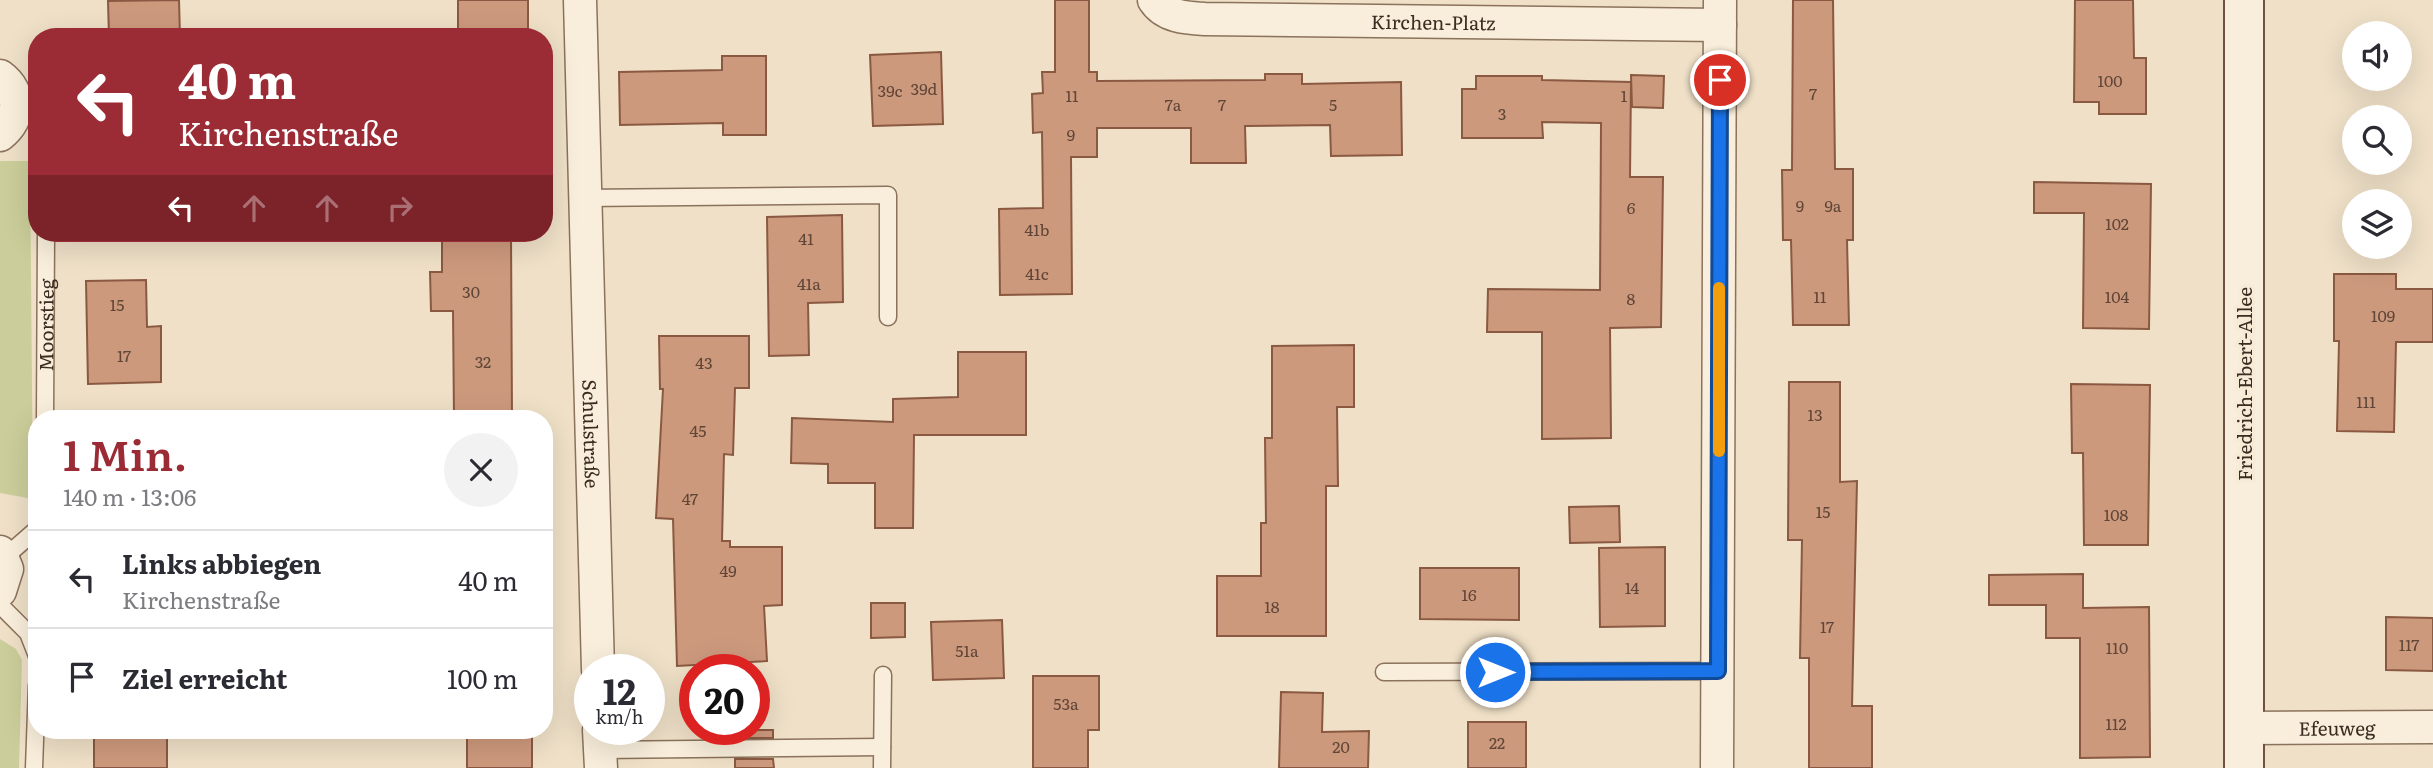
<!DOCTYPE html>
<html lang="de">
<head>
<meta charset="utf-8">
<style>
  :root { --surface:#fff; --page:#f2f2f3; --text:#2b2b33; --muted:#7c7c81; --line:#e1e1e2; --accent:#9b2b34 }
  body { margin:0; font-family:Literata,serif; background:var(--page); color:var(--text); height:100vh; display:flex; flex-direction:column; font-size:26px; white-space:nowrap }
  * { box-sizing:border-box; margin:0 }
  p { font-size:23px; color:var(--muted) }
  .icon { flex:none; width:38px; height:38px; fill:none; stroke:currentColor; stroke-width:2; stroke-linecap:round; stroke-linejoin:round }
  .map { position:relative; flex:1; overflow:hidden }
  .drawer { position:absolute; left:28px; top:410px; width:525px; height:329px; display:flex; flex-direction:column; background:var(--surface); border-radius:28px; box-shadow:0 7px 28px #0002 }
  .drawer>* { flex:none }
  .hud { position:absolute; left:28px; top:28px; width:525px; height:214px; border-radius:28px; box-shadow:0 7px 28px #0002; background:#9b2b34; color:#fff; overflow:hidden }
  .tools { position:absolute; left:2342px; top:21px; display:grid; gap:14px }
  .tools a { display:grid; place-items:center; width:70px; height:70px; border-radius:50%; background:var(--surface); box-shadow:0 7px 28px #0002; font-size:35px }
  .speed { position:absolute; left:574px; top:654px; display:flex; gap:14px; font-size:35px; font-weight:700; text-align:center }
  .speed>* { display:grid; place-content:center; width:91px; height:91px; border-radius:50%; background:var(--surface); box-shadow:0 7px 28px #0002; line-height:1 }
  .speed small { font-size:18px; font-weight:400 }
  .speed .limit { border:10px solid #d22; background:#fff; color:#111 }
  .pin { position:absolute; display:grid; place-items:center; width:60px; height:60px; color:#fff; margin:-30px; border:4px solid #fff; border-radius:50%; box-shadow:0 2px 7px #0007 }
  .me { position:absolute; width:77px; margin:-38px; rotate:90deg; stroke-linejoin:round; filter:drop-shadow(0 0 5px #0008) }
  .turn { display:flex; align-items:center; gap:24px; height:147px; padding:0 35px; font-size:32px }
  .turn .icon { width:91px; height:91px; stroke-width:2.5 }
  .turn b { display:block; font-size:49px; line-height:60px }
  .lanes { display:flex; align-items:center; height:66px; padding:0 35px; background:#0003; justify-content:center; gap:35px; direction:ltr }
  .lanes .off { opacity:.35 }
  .round { display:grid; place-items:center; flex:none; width:74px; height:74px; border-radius:37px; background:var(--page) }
  .summary { display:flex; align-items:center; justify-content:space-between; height:119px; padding:0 35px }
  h1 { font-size:42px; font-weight:600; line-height:52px; color:var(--accent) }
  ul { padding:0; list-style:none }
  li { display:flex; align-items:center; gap:21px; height:98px; padding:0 35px; border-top:2px solid var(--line) }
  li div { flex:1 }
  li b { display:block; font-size:26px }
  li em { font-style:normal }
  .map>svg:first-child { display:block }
</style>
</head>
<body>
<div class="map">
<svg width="2433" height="768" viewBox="0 0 2433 768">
  <rect width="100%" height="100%" fill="#efe0c7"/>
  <!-- green -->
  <g fill="#cbce9a">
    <polygon points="0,161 30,161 33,499 0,493"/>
    <polygon points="0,639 16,649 22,660 19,768 0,768"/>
  </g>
  <!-- building -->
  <g fill="#cd997d" stroke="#8a5941" stroke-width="2">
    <polygon points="179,0 180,37 109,37 108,1"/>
    <polygon points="458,0 528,0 528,29 458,30"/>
    <polygon points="1055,0 1089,0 1089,72 1097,72 1097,81 1265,80 1265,74 1302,74 1302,84 1401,82 1402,155 1331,156 1330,125 1245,126 1246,163 1191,163 1191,128 1097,128 1097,157 1071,157 1072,294 1000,295 999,209 1043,208 1042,132 1033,133 1032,94 1043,93 1042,72 1055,72"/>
    <polygon points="1793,0 1833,0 1835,169 1853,169 1853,240 1847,240 1849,325 1793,325 1791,240 1783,240 1782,170 1792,170"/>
    <polygon points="2075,0 2133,0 2134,58 2146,58 2146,114 2099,114 2099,102 2074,102"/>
    <polygon points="941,52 943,124 873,126 870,55"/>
    <polygon points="722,56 766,56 766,135 723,135 723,123 620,125 619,72 722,70"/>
    <polygon points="1631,75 1664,76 1663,108 1632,107"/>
    <polygon points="1476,76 1542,76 1542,80 1631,82 1630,177 1663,177 1661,327 1610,328 1611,438 1542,439 1542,332 1487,332 1488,289 1600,290 1601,123 1542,122 1543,138 1462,138 1462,89 1476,89"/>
    <polygon points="2034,182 2151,184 2149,329 2083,328 2084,213 2034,213"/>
    <polygon points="842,215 843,302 808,303 809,355 769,356 767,217"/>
    <polygon points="442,233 511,233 512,418 454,418 453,311 431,311 430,272 442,272"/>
    <polygon points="2334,274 2396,274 2396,289 2433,289 2433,342 2396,342 2394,432 2337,431 2339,341 2334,341"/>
    <polygon points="146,280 147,327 161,326 161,382 88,384 86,281"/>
    <polygon points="659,336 749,336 749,388 735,388 733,455 724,454 722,541 730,541 730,547 782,547 782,605 764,606 767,661 677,666 673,519 656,518 663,389 660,389"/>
    <polygon points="1354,345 1354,407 1337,407 1338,486 1326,486 1326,636 1217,636 1217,576 1261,576 1261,523 1266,523 1265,438 1272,438 1272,346"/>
    <polygon points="958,352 1026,352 1026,435 914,435 913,528 875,528 875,483 828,483 828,464 791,463 792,418 893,422 893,399 958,397"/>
    <polygon points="1789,382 1840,382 1840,482 1857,481 1852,706 1872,706 1872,768 1809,768 1809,658 1800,658 1802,540 1788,540"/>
    <polygon points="2071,384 2150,385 2148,545 2084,545 2083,453 2072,453"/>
    <polygon points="1619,506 1620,542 1570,543 1569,507"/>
    <polygon points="1665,547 1665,626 1600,627 1599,548"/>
    <polygon points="1420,568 1519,568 1519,620 1420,619"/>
    <polygon points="2083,574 2083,608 2149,607 2150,757 2080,758 2080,638 2046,638 2046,605 1989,605 1989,575"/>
    <polygon points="871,603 905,603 905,637 871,638"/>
    <polygon points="2386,617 2433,618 2433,671 2386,670"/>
    <polygon points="1002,620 1004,678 933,680 931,622"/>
    <polygon points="1033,676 1099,676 1099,730 1088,730 1088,768 1033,768"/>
    <polygon points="1281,692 1323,693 1322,732 1369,731 1368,768 1279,768"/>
    <rect x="1468" y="722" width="58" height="46"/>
    <rect x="94" y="730" width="73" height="38"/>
    <rect x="467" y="730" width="65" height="38"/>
    <polygon points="734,730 773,730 773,738 735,738"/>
    <polygon points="735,759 773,759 774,768 735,768"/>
  </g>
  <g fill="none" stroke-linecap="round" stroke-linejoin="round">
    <!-- lane casing -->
    <g stroke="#8b725c" stroke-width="19">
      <g id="lane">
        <polyline points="17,106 37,122"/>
        <polyline points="583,198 888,195 888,317"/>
        <path id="s1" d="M45,418L46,233"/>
        <polyline points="4,558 37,529"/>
        <polyline points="0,605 28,633 37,656"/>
        <polyline points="1384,672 1718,671"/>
        <polyline points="600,750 882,747"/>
        <polyline points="34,768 37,685"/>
        <polyline points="882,768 883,675"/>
      </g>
    </g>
    <!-- street casing -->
    <g stroke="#8b725c" stroke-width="35">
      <g id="street">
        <path id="s2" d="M580,0L598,670"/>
        <path id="s3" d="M1154,0C1165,17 1186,18 1205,19L1720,25"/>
        <path d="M0,76C22,92 21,119 0,135"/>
        <polyline points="0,552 7,569 0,591"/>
        <path id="s4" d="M2243,728L2433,727"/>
        <polyline points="599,730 601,768"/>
        <polyline points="1717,768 1720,0"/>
      </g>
    </g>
    <!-- secondary casing -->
    <g stroke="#6d533f" stroke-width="42">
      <polyline id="secondary" points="2244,768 2244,0"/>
    </g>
    <!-- lane -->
    <use href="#lane" stroke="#f9eedb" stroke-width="16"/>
    <!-- street -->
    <use href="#street" stroke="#f9eedb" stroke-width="32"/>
    <!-- secondary -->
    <use href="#secondary" stroke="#f9eedb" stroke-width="38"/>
  </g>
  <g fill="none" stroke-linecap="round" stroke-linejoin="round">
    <!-- route casing -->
    <g stroke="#114b97" stroke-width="18">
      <polyline id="route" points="1495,672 1718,671 1720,80"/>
    </g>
    <!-- route -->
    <use href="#route" stroke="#1a73e8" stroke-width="12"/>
    <!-- slow -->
    <polyline stroke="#f59e0b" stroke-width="12" points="1719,451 1719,288"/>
  </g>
  <g text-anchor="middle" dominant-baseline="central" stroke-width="7" stroke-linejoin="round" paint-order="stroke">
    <!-- number labels -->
    <g font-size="16" fill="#604637">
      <text x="2110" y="80">100</text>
      <text x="924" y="88">39d</text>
      <text x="890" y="90">39c</text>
      <text x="1813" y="93">7</text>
      <text x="1072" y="95">11</text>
      <text x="1624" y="95">1</text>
      <text x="1173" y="104">7a</text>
      <text x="1222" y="104">7</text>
      <text x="1333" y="104">5</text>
      <text x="1502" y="113">3</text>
      <text x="1071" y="134">9</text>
      <text x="1800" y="205">9</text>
      <text x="1833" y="205">9a</text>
      <text x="1631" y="207">6</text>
      <text x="2117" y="223">102</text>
      <text x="1037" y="229">41b</text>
      <text x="806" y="238">41</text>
      <text x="1037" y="273">41c</text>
      <text x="809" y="283">41a</text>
      <text x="471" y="291">30</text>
      <text x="1820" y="296">11</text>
      <text x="2117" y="296">104</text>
      <text x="1631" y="298">8</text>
      <text x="117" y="304">15</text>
      <text x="2383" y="315">109</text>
      <text x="124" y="355">17</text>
      <text x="483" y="361">32</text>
      <text x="704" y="362">43</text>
      <text x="2366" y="401">111</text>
      <text x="1815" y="414">13</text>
      <text x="698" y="430">45</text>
      <text x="690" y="498">47</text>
      <text x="1823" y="511">15</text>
      <text x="2116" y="514">108</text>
      <text x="728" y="570">49</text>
      <text x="1632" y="587">14</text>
      <text x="1469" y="594">16</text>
      <text x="1272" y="606">18</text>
      <text x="1827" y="626">17</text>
      <text x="2409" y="644">117</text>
      <text x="2117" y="647">110</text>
      <text x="967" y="650">51a</text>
      <text x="1066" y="703">53a</text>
      <text x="2116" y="723">112</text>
      <text x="1497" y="742">22</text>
      <text x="1341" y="746">20</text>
    </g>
    <!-- street labels -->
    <g font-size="19" fill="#3b2b20" stroke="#f6ebd7">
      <text stroke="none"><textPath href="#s3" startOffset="285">Kirchen-Platz</textPath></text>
      <text stroke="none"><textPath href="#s1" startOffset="93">Moorstieg</textPath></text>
      <text transform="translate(2244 384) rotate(-90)">Friedrich-Ebert-Allee</text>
      <text stroke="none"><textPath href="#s2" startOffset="434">Schulstraße</textPath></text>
      <text stroke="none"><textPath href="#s4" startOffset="94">Efeuweg</textPath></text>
    </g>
  </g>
</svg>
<div class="tools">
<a><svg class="icon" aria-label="sound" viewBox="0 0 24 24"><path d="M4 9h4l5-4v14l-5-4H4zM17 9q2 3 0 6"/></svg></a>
<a><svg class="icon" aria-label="search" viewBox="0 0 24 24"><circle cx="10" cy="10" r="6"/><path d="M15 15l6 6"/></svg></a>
<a><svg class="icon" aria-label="layers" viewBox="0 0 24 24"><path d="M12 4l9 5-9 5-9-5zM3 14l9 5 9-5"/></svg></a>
</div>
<div class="speed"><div>12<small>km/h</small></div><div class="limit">20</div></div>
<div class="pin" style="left:1720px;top:80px;background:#d93025"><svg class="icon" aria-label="arrive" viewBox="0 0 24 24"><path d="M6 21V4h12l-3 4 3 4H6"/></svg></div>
<svg class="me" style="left:1495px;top:672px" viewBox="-20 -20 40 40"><circle r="17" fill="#1a73e8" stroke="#fff" stroke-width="3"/><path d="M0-11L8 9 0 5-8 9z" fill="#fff"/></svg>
<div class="hud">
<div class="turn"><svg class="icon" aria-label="left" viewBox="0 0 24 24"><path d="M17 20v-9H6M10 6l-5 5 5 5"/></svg><div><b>40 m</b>Kirchenstraße</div></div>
<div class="lanes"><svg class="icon" aria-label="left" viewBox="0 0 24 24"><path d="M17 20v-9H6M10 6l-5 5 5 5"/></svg><svg class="icon off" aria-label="ahead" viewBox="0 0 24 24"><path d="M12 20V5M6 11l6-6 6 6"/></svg><svg class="icon off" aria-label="ahead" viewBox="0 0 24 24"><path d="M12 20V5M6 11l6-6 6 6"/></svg><svg class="icon off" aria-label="right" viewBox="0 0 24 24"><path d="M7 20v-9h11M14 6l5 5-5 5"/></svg></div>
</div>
<section class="drawer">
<div class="summary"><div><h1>1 Min.</h1><p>140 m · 13:06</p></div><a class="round"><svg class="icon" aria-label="close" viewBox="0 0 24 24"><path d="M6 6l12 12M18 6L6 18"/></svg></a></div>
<ul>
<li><svg class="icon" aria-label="left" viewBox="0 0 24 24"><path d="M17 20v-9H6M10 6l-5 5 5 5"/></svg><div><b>Links abbiegen</b><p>Kirchenstraße</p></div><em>40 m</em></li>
<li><svg class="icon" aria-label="arrive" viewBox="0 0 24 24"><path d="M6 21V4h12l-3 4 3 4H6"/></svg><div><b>Ziel erreicht</b></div><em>100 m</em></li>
</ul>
</section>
</div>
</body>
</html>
